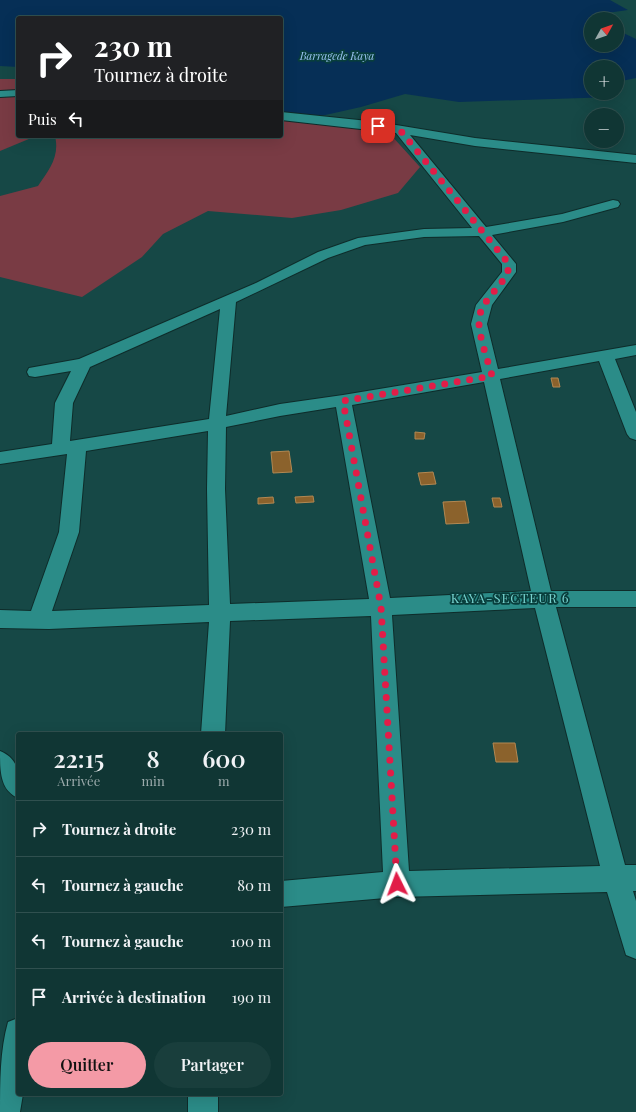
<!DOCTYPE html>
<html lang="fr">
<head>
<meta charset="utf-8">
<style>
  :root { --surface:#103634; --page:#193e3c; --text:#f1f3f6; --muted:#9cabac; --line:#30504f; --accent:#f49aa6 }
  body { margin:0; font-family:"Playfair Display",serif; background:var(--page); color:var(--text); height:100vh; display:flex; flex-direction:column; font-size:15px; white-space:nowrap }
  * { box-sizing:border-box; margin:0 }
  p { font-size:13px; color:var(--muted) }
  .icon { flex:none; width:22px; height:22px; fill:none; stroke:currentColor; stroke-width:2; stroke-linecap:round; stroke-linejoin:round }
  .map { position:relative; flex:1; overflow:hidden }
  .details { position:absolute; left:16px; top:732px; width:267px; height:364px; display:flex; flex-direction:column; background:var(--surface); border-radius:4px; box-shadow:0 4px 16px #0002,0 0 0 1px var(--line) }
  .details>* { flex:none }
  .hud { position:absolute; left:16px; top:16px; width:267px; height:122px; border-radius:4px; box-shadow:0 4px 16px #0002,0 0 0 1px var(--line); background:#202124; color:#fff; overflow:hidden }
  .needle { width:26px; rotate:50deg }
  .tools { position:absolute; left:584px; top:12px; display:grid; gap:8px }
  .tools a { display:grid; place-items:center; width:40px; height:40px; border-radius:50%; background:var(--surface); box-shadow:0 4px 16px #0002,0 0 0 1px var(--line); font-size:20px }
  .pin { position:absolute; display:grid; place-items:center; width:34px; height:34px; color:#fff; margin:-17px; border-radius:8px; box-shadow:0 2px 6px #0006 }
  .me { position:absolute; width:44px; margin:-22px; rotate:357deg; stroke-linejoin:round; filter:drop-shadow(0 0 3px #0008) }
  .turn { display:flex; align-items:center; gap:14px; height:84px; padding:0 12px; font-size:18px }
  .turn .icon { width:52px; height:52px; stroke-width:2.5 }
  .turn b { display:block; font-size:28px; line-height:34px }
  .then { display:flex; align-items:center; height:38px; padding:0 12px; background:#0003; gap:8px; font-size:15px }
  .eta { display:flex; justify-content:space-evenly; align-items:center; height:68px; text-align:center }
  .eta b { font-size:24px; font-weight:600; line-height:28px }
  .button { display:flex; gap:8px; margin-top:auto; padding:8px 12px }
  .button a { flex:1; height:46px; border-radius:24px; background:var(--accent); color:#111; font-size:16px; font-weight:600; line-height:46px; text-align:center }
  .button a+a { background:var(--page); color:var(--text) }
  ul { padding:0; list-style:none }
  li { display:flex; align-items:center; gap:12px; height:56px; padding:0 12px; border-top:1px solid var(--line) }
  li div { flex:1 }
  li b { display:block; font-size:15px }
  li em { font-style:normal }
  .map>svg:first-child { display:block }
</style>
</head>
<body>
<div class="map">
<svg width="636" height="1112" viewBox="0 0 636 1112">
  <rect width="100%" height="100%" fill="#164846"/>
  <!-- green -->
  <g fill="#793b44">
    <polygon points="0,79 18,79 18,136 36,136 0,151"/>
    <path d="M281,114L312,118L390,134L420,167L398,193L341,210L292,218L208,211L163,234L142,257L82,297L0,277V196L38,186C49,170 60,157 55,136H281Z"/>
  </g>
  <!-- water -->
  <polygon fill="#062f56" points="0,0 610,0 628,10 600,14 603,19 591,19 591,45 617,45 617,30 636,39 636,78 617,82 617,67 591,67 591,93 612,93 613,97 459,102 405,94 361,107 312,118 281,114 281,18 18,18 18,67 0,66"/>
  <!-- building -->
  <g fill="#8b622c" stroke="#b28852">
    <polygon points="551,378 558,378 560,387 553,387"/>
    <polygon points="415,432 425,433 424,439 415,439"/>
    <polygon points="289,451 292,472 273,473 271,452"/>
    <polygon points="433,472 436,484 421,485 418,473"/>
    <polygon points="313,496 314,502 296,503 295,497"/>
    <polygon points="273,497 274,503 258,504 258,498"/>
    <polygon points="492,498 500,498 502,507 494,507"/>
    <polygon points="465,501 469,523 446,524 443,502"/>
    <polygon points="493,743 515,743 518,762 496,762"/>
  </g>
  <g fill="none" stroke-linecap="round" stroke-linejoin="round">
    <!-- minor casing -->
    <g stroke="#0e2c2a" stroke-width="2">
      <g id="minor">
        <polygon points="18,90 18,96 0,97 0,91"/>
        <path d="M281,112L378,122L475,138L636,155V163L475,146L410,135L486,227L562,214L613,200L618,201L620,204L618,207L563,222L492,235L516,264V272L492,305L487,324L498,369L636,345V355L615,359L636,412V440L630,438L627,434L599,361L500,379L551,591H636V607H556L625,865H636V891H633L636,901V959L626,955L607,892L397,897L281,907V881L383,872L371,616L230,621L225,734H201L209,622L49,629L0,628V610L31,611L59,532L67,454L0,464V452L52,444L55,403L71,371L35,377L29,376L27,372L29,368L79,359L256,283L318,252L358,238L424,229L472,228L396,133L281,120ZM479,236L502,264V272L476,305L471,324L482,372L343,395L280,404L226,416L236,302L328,258L365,245L424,237ZM220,309L209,419L70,441L73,403L90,367ZM484,382L531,591L390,598L352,405ZM336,407L369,599L230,604L225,489L226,427L280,416ZM208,431L207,489L209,605L52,611L79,532L86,451ZM535,608L600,866L409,871L392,615Z"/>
        <path d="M0,751C22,760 18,778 18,798C0,790 0,771 0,751Z"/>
        <path d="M18,1018V1094H23L20,1112H0C0,1082 0,1050 8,1022Z"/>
        <rect x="188" y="1094" width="30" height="18"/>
      </g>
    </g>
    <!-- minor -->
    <use href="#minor" fill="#2b8c88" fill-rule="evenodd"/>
  </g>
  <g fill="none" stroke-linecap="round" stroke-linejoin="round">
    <!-- route -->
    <path stroke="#e11d48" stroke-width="7" stroke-dasharray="0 12.6" d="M378,126L400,130L509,264C509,285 477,299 479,324C480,340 488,361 492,376L343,401L381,607L397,884"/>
  </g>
  <g text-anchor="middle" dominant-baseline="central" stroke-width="3.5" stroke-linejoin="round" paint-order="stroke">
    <!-- far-water labels -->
    <g font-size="11" font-style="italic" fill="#9bc4f2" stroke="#083e3c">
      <text x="337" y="55">Barragede Kaya</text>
    </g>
    <!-- neighbourhood labels -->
    <g font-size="13" letter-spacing="1" fill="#77d2ce" stroke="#083e3c">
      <text x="510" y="597">KAYA-SECTEUR 6</text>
    </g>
  </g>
</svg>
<div class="tools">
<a><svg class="needle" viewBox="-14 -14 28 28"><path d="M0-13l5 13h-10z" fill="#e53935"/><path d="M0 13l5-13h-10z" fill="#9cabac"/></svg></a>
<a>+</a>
<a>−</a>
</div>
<div class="pin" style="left:378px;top:126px;background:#d93025"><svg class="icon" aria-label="arrive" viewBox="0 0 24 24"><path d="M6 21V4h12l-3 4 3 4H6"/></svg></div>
<svg class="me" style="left:397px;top:884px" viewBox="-20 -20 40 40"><path d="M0-17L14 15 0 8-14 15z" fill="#e11d48" stroke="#fff" stroke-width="4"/></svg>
<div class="hud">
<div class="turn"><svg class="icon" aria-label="right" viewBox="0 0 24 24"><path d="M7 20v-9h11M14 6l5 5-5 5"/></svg><div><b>230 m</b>Tournez à droite</div></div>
<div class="then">Puis<svg class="icon" aria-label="left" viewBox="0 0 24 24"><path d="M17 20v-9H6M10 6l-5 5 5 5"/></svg></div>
</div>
<section class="details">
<div class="eta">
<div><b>22:15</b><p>Arrivée</p></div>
<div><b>8</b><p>min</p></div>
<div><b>600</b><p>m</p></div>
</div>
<ul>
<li><svg class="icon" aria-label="right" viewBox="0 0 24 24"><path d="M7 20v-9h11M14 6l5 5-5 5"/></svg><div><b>Tournez à droite</b></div><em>230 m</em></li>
<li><svg class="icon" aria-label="left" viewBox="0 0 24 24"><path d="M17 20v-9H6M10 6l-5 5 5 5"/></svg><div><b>Tournez à gauche</b></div><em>80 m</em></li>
<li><svg class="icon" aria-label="left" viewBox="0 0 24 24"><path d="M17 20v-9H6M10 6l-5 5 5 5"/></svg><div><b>Tournez à gauche</b></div><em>100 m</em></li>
<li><svg class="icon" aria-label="arrive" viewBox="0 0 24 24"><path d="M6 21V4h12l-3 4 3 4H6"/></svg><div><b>Arrivée à destination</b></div><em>190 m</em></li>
</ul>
<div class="button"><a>Quitter</a><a>Partager</a></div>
</section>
</div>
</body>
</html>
